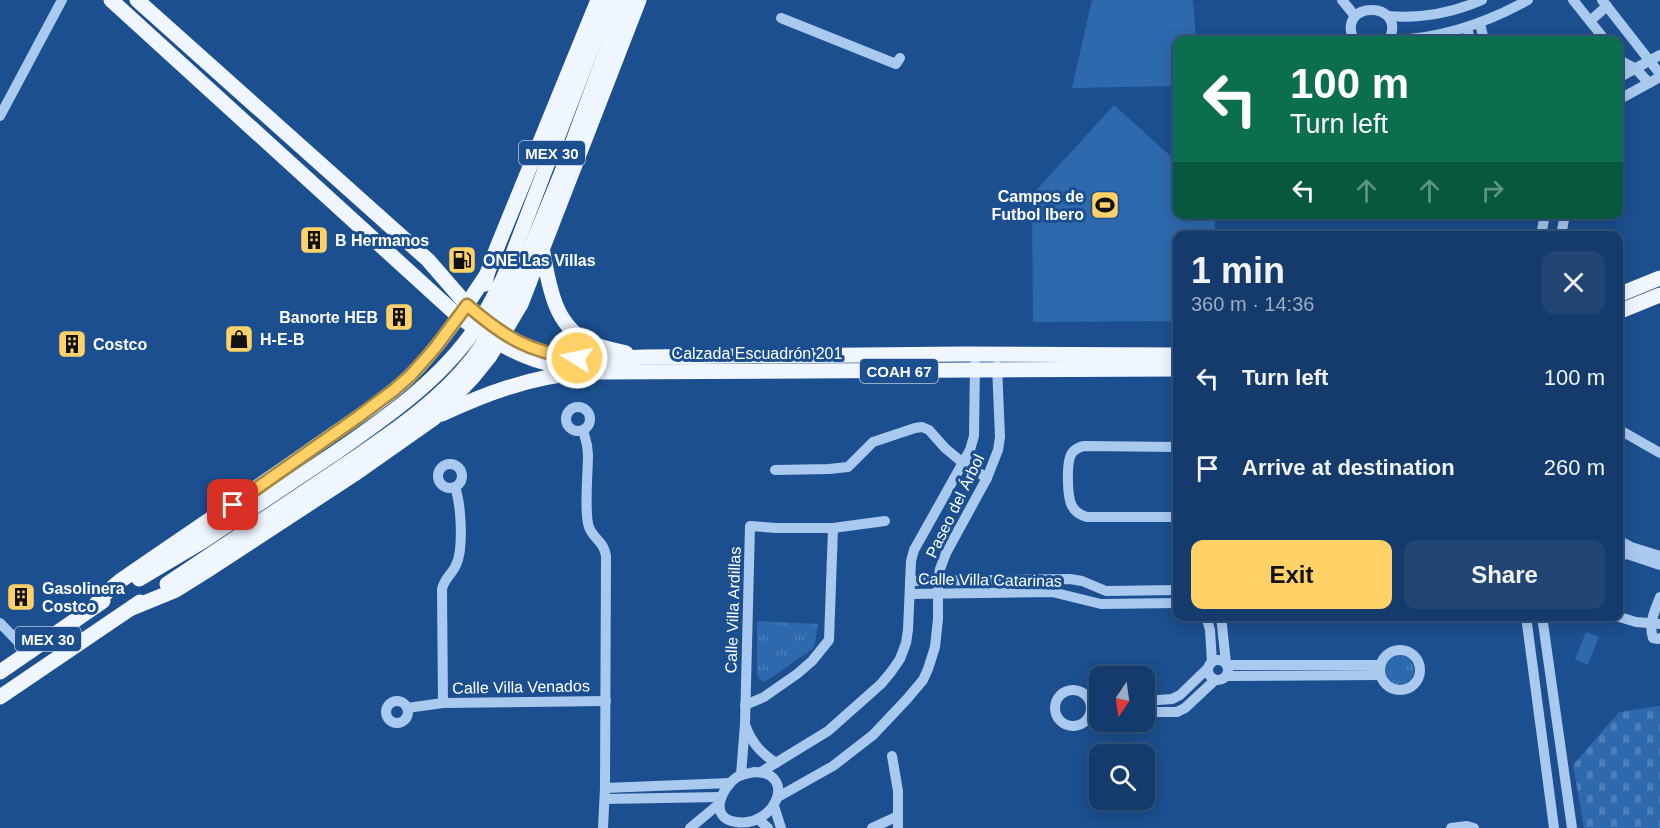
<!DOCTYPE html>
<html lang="en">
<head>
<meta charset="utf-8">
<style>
  :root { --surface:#143b6b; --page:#214673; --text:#f1f3f6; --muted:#9dadc1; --line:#33557e; --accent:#ffd166 }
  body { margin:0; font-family:Helvetica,sans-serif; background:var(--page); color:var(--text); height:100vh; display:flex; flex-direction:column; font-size:22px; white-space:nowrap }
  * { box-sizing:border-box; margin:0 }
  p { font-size:20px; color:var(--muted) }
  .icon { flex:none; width:33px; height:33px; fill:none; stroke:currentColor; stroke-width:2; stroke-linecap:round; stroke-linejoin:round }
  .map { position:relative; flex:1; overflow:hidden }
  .drawer { position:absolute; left:1173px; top:231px; width:450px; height:390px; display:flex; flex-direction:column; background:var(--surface); border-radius:12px; box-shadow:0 3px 15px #0003,0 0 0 2px var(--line) }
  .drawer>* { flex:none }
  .guide { position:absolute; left:1173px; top:36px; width:450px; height:183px; border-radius:12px; box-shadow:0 3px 15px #0003,0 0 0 2px var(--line); background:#0b6e4f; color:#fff; overflow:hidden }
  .needle { width:39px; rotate:193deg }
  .fabs { position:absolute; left:1089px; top:666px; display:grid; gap:12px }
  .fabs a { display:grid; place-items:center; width:66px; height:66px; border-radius:12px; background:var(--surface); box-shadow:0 3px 15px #0003,0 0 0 2px var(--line); font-size:30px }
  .pin { position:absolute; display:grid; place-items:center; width:51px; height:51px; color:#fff; margin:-26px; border-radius:12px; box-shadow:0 3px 9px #0006 }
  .me { position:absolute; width:66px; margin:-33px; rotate:280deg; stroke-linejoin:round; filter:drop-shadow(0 0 4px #0008) }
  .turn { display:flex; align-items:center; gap:21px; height:126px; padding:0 18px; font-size:27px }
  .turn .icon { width:78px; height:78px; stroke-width:2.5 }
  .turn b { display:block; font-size:42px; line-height:51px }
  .lanes { display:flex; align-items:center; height:57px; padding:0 18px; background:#0003; justify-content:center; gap:30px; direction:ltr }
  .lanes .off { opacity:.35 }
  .round { display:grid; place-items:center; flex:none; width:63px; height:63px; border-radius:12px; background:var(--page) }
  .headline { display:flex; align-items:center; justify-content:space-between; height:102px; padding:0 18px }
  h1 { font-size:36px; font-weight:700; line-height:45px }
  .action { display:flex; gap:12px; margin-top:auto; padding:12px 18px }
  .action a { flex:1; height:69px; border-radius:12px; background:var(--accent); color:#111; font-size:24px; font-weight:700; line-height:69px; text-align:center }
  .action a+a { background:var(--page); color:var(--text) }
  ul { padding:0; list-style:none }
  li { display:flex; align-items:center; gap:18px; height:90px; padding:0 18px }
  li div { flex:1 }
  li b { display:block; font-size:22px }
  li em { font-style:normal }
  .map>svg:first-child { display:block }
</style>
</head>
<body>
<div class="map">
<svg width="1660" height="828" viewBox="0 0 1660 828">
  <defs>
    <pattern id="cemetery-stones" width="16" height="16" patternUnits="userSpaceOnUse" patternTransform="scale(1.5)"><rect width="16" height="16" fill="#2e69ad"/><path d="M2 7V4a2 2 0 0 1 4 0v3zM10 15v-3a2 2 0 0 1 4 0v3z" fill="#4d80b9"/></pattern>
    <pattern id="park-tufts" width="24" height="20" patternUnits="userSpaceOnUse" patternTransform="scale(1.5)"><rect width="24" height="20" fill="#2e69ad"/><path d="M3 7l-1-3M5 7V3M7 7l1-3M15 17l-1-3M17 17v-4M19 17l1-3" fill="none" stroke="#4d80b9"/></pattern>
  </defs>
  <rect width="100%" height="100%" fill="#1b4f8f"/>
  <!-- cemetery -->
  <polygon fill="url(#cemetery-stones)" points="1660,706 1660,828 1584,828 1573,765 1619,712"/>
  <!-- park -->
  <g fill="url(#park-tufts)">
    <polygon points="757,621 818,624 814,648 765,682 759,679 757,674"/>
    <circle cx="1399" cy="670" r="15"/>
  </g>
  <!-- garden -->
  <g fill="#2e69ad">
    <polygon points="1092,0 1193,0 1196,40 1178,40 1177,86 1072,88"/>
    <polygon points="1114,105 1177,162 1178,214 1215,215 1215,235 1178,236 1177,321 1033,322 1032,195"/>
    <polygon points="1586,632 1599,637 1588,665 1575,659"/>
  </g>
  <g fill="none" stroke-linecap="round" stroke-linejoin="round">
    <!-- minor -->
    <g stroke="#a9c9ee" stroke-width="10">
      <polyline points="1342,0 1355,16"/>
      <polyline points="1573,0 1605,40"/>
      <polyline points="1602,0 1660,74"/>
      <path d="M1388,16C1421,19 1452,13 1482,0"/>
      <polyline points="781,18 896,64 900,58"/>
      <polyline points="1590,21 1607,6"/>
      <polyline points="1480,24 1484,40"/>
      <polyline points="1467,28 1470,40"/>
      <path d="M1354,40C1335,0 1408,0 1389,40"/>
      <path d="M1395,40C1443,38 1485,24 1528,0"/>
      <polyline points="1618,58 1621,61 1636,69 1649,83"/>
      <polyline points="1618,78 1660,55"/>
      <polyline points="1618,100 1660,77"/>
      <polyline points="0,116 62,0"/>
      <polyline points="1541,236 1545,214"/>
      <polyline points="1561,236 1565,214"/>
      <circle cx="578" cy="419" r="12"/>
      <polyline points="1618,429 1660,453"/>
      <path d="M583,430L587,445L588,455C588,471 584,514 589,527C593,539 604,541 606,556L605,788L603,828"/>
      <path d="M1178,447L1084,446C1079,447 1075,449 1072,453C1066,461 1067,497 1072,506C1075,512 1080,515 1087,517H1178"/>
      <circle cx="450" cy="476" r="12"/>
      <polyline points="775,470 829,469 848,467 873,442 915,428 922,427 929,430 945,448 963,463 987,478"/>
      <polyline points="1618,540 1631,547 1660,556"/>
      <polyline points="1618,556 1627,554 1660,565"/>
      <polyline points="910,581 1070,579 1082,581 1106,591 1178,590"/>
      <polyline points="910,594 1052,592 1101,604 1178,603"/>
      <path d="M1660,597C1655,610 1648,624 1653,638L1658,639L1660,638"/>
      <polyline points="1206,616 1210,630 1212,662"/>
      <polyline points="1221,616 1226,663"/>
      <polyline points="1526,616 1554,828"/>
      <polyline points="1542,616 1572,828"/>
      <polyline points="1616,616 1636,622 1660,624"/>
      <polyline points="0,623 28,652"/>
      <circle cx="1400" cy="670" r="20"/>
      <circle cx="1218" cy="670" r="10"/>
      <polyline points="1227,665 1380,665"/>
      <polyline points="1227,676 1380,675"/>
      <circle cx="1073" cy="708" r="18"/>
      <polyline points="1144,701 1172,699 1180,695 1208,668"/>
      <circle cx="397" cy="712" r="11"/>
      <path d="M443,703L442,589C444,579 452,574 456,565C464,549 461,504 455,487"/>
      <polyline points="745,705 764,697 797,674 812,661 829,640 833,528"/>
      <polyline points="407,708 443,703 606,701"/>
      <polyline points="1144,712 1177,712 1185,708 1215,680"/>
      <path d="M746,727C752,743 761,753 776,763"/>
      <polyline points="892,756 898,791 898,828"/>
      <path d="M755,772C798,773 775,828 736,822C708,818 721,788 737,777C743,774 749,773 755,772Z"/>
      <polyline points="761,772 828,731 881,684 891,672 900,659 906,643 908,630 911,561 914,550 970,450 974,436 975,364"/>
      <polyline points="741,775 745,724 750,526 776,528 833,528 885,521"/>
      <polyline points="605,788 730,783"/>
      <polyline points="778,797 833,766 873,735 907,699 923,680 928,669 935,647 938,619 938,581 940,569 946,553 987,478 998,450 1000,437 997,366"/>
      <polyline points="605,799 721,797"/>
      <polyline points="774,806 781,828"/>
      <polyline points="758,819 768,828"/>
      <polyline points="690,828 719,804"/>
      <polyline points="872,828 898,816"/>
      <polyline points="1451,828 1467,826 1474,828"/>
    </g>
    <!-- major -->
    <g stroke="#f0f6ff" stroke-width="15">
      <path d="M111,0L458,316C483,334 508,351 536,360C556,367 576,369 597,372L1178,369"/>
      <polyline points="137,0 428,260 467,305 492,326"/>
      <path d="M543,253C549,285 554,323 586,341C599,347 613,350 626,353"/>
      <polyline points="504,277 610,0"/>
      <polyline points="517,282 561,174 625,0"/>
      <polyline points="485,284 487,274 498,245 598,0"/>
      <polyline points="1618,295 1660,278"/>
      <polyline points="1618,312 1660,295"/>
      <polyline points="560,356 598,359 644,357 963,354 1178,355"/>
      <path d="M442,414C485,394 530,377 577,373"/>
      <polyline points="139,579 203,541 338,451"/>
      <polyline points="167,584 342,467"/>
      <path d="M95,605L108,591L120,581C185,536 251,492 315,447C347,424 382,403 410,376C440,346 464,309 487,274"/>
      <polyline points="132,608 176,590 208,570 353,475 434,418 473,377 490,356 521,304 639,0"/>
      <polyline points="0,672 103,601"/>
      <polyline points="0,697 140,602"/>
    </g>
    <!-- major-bridge -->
    <g stroke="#f0f6ff" stroke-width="15">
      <path d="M338,451C388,416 440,380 475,329C486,312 495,295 504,277"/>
      <path d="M342,467C388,435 438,403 473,358C491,334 504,309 517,282"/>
    </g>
  </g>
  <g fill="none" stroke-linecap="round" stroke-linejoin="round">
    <!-- route casing -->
    <g stroke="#a68842" stroke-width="15">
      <path id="route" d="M233,505L358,417L394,390L411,375L435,348L467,305C503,336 529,353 577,358"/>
    </g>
    <!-- route -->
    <use href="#route" stroke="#ffd166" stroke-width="10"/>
  </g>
  <!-- icons -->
  <defs>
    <g id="stadium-square" transform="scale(1.5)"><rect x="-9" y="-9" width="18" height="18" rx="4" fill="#ffd166" stroke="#1b4f8f"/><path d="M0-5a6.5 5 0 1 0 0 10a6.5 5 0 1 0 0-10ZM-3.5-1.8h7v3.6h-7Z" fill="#111"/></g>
    <g id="building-square" transform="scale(1.5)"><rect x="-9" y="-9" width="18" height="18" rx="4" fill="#ffd166" stroke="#1b4f8f"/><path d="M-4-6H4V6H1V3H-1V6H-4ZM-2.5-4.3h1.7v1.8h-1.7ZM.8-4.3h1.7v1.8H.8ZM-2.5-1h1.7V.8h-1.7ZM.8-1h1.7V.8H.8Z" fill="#111"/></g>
    <g id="fuel-square" transform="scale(1.5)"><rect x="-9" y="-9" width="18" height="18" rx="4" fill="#ffd166" stroke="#1b4f8f"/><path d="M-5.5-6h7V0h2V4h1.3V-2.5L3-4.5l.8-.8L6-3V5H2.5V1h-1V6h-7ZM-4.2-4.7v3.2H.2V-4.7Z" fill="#111"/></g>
    <g id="shop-square" transform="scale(1.5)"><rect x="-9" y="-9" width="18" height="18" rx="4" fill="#ffd166" stroke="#1b4f8f"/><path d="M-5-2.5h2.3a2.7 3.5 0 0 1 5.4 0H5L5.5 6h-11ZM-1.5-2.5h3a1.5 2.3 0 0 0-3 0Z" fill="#111"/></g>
  </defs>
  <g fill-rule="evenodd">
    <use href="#stadium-square" x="1105" y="205"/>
    <use href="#building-square" x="314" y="240"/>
    <use href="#fuel-square" x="462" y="260"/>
    <use href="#building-square" x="399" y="317"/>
    <use href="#shop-square" x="239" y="339"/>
    <use href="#building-square" x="72" y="344"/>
    <use href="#building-square" x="21" y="597"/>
  </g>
  <g text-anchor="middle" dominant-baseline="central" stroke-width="6" stroke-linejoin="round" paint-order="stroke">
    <!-- shield labels -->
    <g fill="#1b4f8f" stroke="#bbcadd" stroke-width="1.5">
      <rect x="519" y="141" width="66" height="24" rx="4.5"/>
      <rect x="860" y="359" width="78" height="24" rx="4.5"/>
      <rect x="15" y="627" width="66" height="24" rx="4.5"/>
    </g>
    <g font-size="15" font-weight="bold" fill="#fff">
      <text x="552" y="153">MEX 30</text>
      <text x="899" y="371">COAH 67</text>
      <text x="48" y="639">MEX 30</text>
    </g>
    <!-- poi labels -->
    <g font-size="16" font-weight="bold" fill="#fff" stroke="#1b4f8f" text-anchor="start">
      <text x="1084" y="196" text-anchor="end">Campos de<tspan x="1084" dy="18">Futbol Ibero</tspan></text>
      <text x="335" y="240">B Hermanos</text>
      <text x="483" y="260">ONE Las Villas</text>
      <text x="378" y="317" text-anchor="end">Banorte HEB</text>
      <text x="260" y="339">H-E-B</text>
      <text x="93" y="344">Costco</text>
      <text x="42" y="588">Gasolinera<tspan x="42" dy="18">Costco</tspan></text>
    </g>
    <!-- street labels -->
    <g font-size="16" fill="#fff" stroke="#1b4f8f">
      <text x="757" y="353">Calzada Escuadrón 201</text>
      <text transform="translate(955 506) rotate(-64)">Paseo del Árbol</text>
      <text transform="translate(990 580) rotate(1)">Calle Villa Catarinas</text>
      <text transform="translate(733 610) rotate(-88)">Calle Villa Ardillas</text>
      <text transform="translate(521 687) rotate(-1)">Calle Villa Venados</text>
    </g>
  </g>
</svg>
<div class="fabs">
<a><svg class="needle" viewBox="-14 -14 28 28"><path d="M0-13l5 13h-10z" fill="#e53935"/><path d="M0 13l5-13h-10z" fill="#9dadc1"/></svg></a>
<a><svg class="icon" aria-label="search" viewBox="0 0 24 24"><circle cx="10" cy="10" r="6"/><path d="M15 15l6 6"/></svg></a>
</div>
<div class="pin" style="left:233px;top:505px;background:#d93025"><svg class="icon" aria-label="arrive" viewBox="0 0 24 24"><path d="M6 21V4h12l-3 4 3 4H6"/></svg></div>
<svg class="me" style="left:577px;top:358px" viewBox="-20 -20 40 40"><circle r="17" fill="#ffd166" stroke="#fff" stroke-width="3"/><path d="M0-11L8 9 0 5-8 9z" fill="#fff"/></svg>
<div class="guide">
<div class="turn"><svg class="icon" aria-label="left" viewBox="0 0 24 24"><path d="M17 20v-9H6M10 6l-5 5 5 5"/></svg><div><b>100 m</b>Turn left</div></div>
<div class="lanes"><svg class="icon" aria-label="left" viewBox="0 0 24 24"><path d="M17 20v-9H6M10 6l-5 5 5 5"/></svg><svg class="icon off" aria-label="ahead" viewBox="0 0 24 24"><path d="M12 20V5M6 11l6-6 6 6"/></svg><svg class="icon off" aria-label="ahead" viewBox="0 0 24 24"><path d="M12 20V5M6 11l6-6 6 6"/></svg><svg class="icon off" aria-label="right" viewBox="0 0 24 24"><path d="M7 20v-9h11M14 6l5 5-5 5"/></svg></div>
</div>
<section class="drawer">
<div class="headline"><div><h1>1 min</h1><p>360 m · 14:36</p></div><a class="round"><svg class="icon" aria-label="close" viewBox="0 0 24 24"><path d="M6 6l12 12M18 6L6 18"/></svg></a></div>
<ul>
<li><svg class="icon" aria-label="left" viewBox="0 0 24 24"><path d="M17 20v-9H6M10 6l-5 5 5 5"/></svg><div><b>Turn left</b></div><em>100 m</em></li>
<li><svg class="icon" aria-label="arrive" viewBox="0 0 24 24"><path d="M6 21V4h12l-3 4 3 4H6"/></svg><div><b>Arrive at destination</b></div><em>260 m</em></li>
</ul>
<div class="action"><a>Exit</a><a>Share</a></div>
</section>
</div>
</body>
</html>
